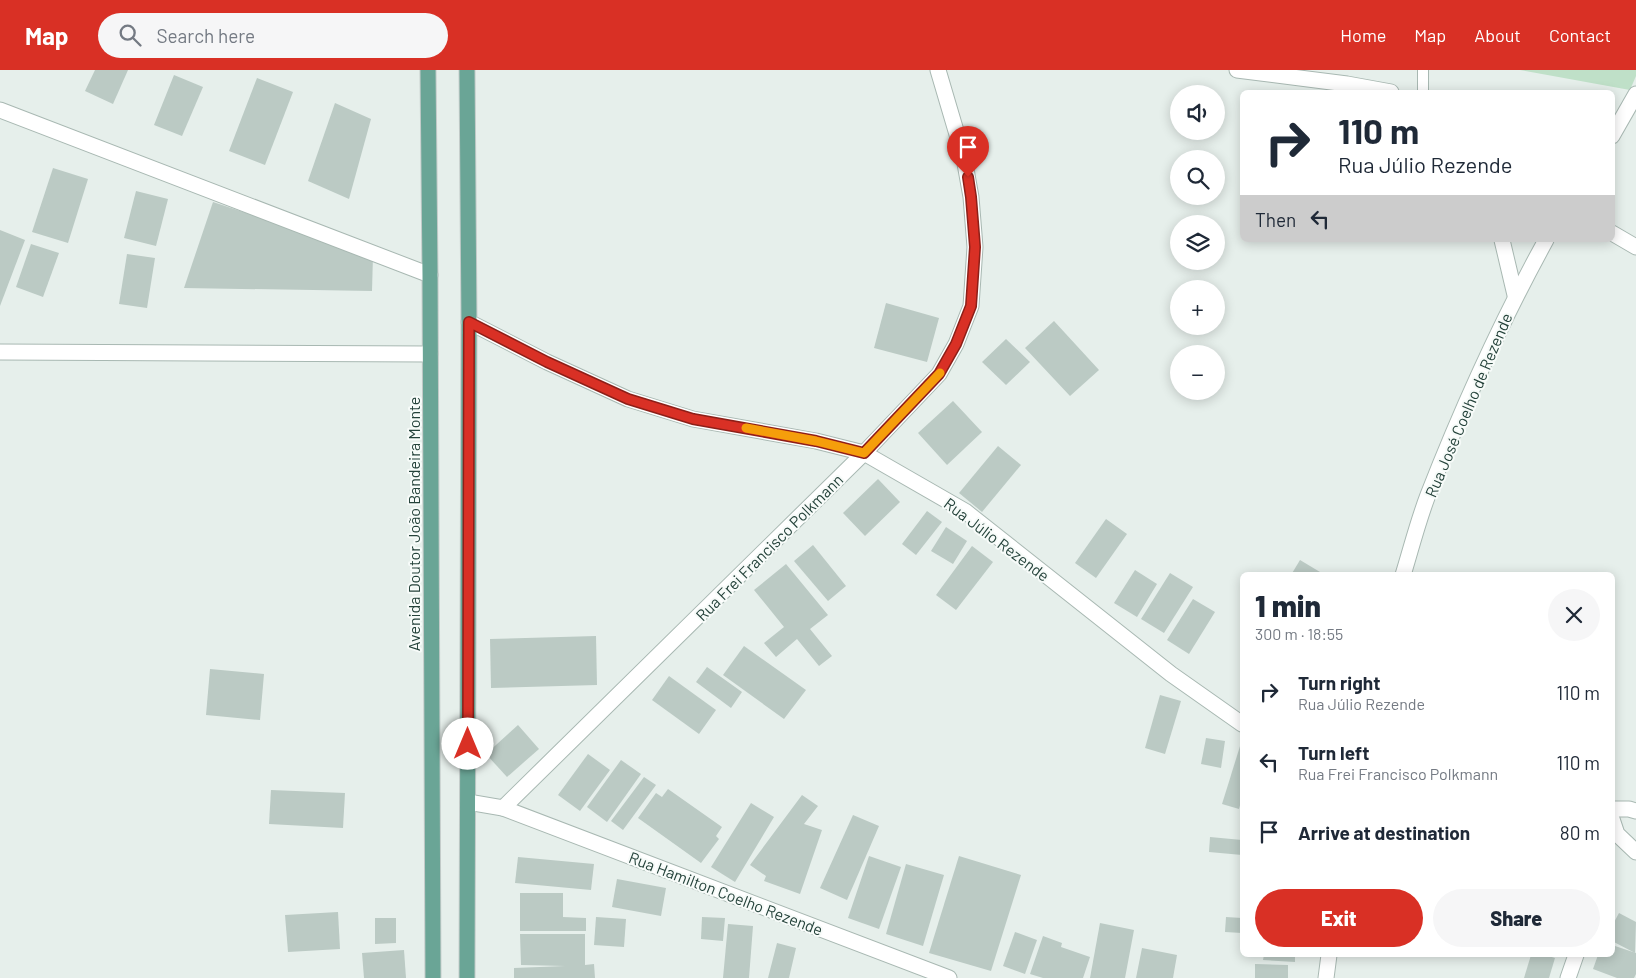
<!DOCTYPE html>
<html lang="en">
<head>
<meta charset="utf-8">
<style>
  :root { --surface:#fff; --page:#f6f6f7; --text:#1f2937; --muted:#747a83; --accent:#d93025 }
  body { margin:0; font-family:Barlow,sans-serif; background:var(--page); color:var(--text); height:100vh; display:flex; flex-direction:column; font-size:19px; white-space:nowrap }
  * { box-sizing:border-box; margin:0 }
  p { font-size:16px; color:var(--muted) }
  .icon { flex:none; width:28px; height:28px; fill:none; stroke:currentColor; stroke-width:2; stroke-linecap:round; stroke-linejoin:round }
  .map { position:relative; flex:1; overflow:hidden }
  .sheet { position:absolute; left:1240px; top:502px; width:375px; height:385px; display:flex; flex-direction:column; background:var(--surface); border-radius:8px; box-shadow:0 2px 12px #0003 }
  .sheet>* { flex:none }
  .guide { position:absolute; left:1240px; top:20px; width:375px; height:152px; border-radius:8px; box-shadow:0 2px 12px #0003; background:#fff; color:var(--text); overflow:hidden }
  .tools { position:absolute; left:1170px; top:15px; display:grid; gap:10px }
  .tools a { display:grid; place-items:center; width:55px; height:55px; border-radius:50%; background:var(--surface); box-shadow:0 2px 12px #0003; font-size:25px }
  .pin { position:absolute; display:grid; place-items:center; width:42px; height:42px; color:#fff; margin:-51px -21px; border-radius:50% 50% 50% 0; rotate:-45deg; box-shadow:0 0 5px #0007 }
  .pin .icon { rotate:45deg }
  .me { position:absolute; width:55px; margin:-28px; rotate:0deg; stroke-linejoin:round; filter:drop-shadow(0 0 4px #0008) }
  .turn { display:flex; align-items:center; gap:18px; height:105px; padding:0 15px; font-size:22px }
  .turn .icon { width:65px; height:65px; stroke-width:2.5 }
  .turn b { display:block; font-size:35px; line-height:42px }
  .then { display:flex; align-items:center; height:48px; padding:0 15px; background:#0003; gap:10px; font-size:19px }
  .round { display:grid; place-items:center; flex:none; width:52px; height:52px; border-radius:26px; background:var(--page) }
  .summary { display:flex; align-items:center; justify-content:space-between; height:85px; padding:0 15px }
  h1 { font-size:30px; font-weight:800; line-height:38px }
  .cta { display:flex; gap:10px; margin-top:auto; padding:10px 15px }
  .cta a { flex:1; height:58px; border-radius:30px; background:var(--accent); color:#fff; font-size:20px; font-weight:800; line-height:58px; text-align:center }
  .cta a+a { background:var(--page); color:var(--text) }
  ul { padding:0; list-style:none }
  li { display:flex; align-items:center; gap:15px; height:70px; padding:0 15px }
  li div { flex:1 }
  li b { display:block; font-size:19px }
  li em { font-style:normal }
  header { display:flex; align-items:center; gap:30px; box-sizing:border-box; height:70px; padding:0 25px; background:var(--accent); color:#fff }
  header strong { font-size:24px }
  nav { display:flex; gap:28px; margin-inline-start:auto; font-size:18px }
  .search { width:350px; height:45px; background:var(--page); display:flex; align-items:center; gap:12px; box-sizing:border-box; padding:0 18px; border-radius:28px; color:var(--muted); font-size:19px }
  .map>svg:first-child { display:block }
</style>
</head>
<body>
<header>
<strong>Map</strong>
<div class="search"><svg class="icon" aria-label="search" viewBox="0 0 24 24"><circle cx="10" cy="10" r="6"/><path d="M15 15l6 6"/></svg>Search here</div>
<nav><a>Home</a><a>Map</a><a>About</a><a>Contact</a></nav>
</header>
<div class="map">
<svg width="1636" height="908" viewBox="0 0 1636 908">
  <rect width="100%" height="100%" fill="#e6efeb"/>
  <!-- green -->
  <polygon fill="#bfe0c8" points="1520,0 1636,0 1636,6 1630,20"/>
  <!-- building -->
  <g fill="#bbcac4">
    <polygon points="95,0 128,0 113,34 85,21"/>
    <polygon points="174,5 203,17 182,66 154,55"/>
    <polygon points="257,8 293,22 265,95 229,81"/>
    <polygon points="335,33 371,49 349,129 308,111"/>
    <polygon points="53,98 88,109 68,173 32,162"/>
    <polygon points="136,121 168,129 156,176 124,168"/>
    <polygon points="213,132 373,185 372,221 184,218"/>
    <polygon points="0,160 25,170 0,236"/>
    <polygon points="31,174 59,183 43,227 16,217"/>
    <polygon points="127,184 155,188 147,238 119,234"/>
    <polygon points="886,233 939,248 927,292 874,278"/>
    <polygon points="1054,251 1099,300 1070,326 1025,278"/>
    <polygon points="1006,269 1030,292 1006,315 982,292"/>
    <polygon points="953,331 982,362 947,395 918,363"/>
    <polygon points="998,376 1021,395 982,442 959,423"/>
    <polygon points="878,409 900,432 865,466 843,443"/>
    <polygon points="927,441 942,452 916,485 902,474"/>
    <polygon points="1106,449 1127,464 1096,508 1075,493"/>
    <polygon points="946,457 967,471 953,494 931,481"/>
    <polygon points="813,475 846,516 828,531 794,491"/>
    <polygon points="972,476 993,492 956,540 936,525"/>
    <polygon points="1300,490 1325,505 1291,505"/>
    <polygon points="786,494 828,545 810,559 832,586 819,596 797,569 776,587 764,573 784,557 754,520"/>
    <polygon points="1135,500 1157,514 1137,547 1114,533"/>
    <polygon points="1170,503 1193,517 1164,563 1141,549"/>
    <polygon points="1193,529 1215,542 1189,584 1167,570"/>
    <polygon points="596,566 597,615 491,618 490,569"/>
    <polygon points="744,576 806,620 784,649 723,605"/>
    <polygon points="707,597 742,622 731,638 696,612"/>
    <polygon points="210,599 264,604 260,650 206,645"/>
    <polygon points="669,606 716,640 699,664 652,630"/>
    <polygon points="1160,625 1181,631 1165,684 1145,678"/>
    <polygon points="518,655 539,679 507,707 486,684"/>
    <polygon points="1206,668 1225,671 1221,698 1201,694"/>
    <polygon points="1241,673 1242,673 1242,728 1239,739 1222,734"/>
    <polygon points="588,684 610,700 580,741 558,725"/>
    <polygon points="621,690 641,704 607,752 587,737"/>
    <polygon points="644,707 656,715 623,760 611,751"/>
    <polygon points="668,719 722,757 716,766 719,769 701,793 638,748 656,723 662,727"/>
    <polygon points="271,720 345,723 343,758 269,754"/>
    <polygon points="802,725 818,736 804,754 822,760 800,824 764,811 766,806 750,795"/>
    <polygon points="751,733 774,747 735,812 711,797"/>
    <polygon points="853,745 879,756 847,830 820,818"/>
    <polygon points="1210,767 1242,770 1242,785 1209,782"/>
    <polygon points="869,786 901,797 879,859 848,848"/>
    <polygon points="959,786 1021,805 991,901 929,883"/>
    <polygon points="518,787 594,794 591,820 515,813"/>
    <polygon points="906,794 944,805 923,876 886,864"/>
    <polygon points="617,809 666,818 661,846 612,837"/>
    <polygon points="520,823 563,823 563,847 586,848 586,861 520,861"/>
    <polygon points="338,842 340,879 288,882 285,845"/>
    <polygon points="1619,843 1636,852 1635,883 1612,871 1612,856"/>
    <polygon points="596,847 626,849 624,877 594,875"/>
    <polygon points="702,847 725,848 723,871 701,869"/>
    <polygon points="1226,847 1242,848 1242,863 1225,862"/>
    <polygon points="375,848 396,848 396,873 375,874"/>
    <polygon points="1100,853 1134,860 1125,908 1090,908"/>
    <polygon points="728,854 753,856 749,908 723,908"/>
    <polygon points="1015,862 1037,870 1025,904 1003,896"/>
    <polygon points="520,864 585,864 585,895 594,894 595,908 514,908 514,898 565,896 521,895"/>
    <polygon points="1043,866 1062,873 1061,877 1090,887 1083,908 1043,908 1030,904"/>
    <polygon points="777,873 796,878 789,908 768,908"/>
    <polygon points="1612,875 1636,883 1636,904 1634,908 1617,908 1593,899 1598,885 1612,885"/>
    <polygon points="1142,878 1177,885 1173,908 1136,908"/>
    <polygon points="404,880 406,908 364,908 362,883"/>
    <polygon points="1264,885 1295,885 1295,892 1263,890"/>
    <polygon points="1531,885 1545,885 1555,888 1549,908 1524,908"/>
    <polygon points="1255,894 1288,895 1288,908 1255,908"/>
  </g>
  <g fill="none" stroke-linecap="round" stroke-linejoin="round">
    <!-- service casing -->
    <g stroke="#a8b8b2" stroke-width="12">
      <polyline id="service" points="1423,22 1423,0"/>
    </g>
    <!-- minor casing -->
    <g stroke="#a8b8b2" stroke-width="17">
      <g id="minor">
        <polyline points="1237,0 1347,14 1391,22"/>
        <polyline points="0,40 430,205"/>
        <polyline points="1612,66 1636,24"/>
        <polyline points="1612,163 1636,177"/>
        <polyline points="1502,170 1515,225"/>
        <polyline points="469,252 547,292 628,329 693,349 816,371 864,383 965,441 1171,604 1242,654"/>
        <polyline points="0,282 430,284"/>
        <path d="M1403,505C1411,479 1418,451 1428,425C1462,338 1501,252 1546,170"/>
        <polyline points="468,732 503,738 864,383 939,304 956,274 971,236 975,177 971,127 964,88 938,0"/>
        <polyline points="503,738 949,908"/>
        <polyline points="1612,739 1629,739 1636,741"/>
        <polyline points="1612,749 1617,764 1636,782"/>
        <polyline points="1326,908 1329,885"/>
        <polyline points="1568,908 1576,885"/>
      </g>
    </g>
    <!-- primary casing -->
    <g stroke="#c2cac8" stroke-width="17">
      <g id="primary">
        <polyline points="428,0 430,205 433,908"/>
        <polyline points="467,908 469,252 467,0"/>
      </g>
    </g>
    <!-- service -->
    <use href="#service" stroke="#fff" stroke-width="10"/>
    <!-- minor -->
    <use href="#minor" stroke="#fff" stroke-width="15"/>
    <!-- primary -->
    <use href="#primary" stroke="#6aa596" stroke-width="15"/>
  </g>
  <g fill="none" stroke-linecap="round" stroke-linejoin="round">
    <!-- route casing -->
    <g stroke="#8d1f18" stroke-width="12">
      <polyline id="route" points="468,674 469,252 547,292 628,329 693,349 816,371 864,383 939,304 956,274 971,236 975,177 971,127 968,107"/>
    </g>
    <!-- route -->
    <use href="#route" stroke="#d93025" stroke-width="9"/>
    <!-- slow -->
    <polyline stroke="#f59e0b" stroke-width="9" points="746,358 816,371 864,383 940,303"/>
  </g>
  <g text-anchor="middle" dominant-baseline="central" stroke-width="4" stroke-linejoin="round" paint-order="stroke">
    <!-- street labels -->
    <g font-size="16" fill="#24423a" stroke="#f7fbf9">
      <text transform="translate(1468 335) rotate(-67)">Rua José Coelho de Rezende</text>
      <text transform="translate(413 454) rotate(-90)">Avenida Doutor João Bandeira Monte</text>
      <text transform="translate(997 469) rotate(37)">Rua Júlio Rezende</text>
      <text transform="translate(769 477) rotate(-45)">Rua Frei Francisco Polkmann</text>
      <text transform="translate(726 823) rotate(21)">Rua Hamilton Coelho Rezende</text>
    </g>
  </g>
</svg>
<div class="tools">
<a><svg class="icon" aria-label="sound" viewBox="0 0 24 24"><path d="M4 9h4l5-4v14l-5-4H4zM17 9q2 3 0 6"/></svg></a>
<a><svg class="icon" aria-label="search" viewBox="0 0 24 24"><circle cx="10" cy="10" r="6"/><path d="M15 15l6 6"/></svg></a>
<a><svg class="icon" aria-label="layers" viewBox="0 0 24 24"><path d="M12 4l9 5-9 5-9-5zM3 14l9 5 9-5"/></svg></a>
<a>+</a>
<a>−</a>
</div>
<div class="pin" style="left:968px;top:107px;background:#d93025"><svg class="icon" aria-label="arrive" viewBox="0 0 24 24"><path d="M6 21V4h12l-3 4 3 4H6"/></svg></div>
<svg class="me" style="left:468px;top:674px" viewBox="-20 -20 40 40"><circle r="19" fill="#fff"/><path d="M0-13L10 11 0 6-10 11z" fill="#d93025"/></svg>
<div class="guide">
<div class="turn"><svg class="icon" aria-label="right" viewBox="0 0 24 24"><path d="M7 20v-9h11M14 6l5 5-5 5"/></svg><div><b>110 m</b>Rua Júlio Rezende</div></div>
<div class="then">Then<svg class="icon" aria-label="left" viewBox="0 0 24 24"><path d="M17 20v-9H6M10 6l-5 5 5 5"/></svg></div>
</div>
<section class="sheet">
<div class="summary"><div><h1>1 min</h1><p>300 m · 18:55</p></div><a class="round"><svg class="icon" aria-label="close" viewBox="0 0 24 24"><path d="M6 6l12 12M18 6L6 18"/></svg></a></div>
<ul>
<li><svg class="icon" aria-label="right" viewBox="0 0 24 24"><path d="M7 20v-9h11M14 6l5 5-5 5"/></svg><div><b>Turn right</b><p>Rua Júlio Rezende</p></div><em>110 m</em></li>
<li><svg class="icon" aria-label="left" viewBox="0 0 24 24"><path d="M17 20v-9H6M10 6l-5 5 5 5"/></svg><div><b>Turn left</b><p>Rua Frei Francisco Polkmann</p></div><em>110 m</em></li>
<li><svg class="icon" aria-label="arrive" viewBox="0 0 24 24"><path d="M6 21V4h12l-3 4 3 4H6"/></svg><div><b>Arrive at destination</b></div><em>80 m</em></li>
</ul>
<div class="cta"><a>Exit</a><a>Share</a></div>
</section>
</div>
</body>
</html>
